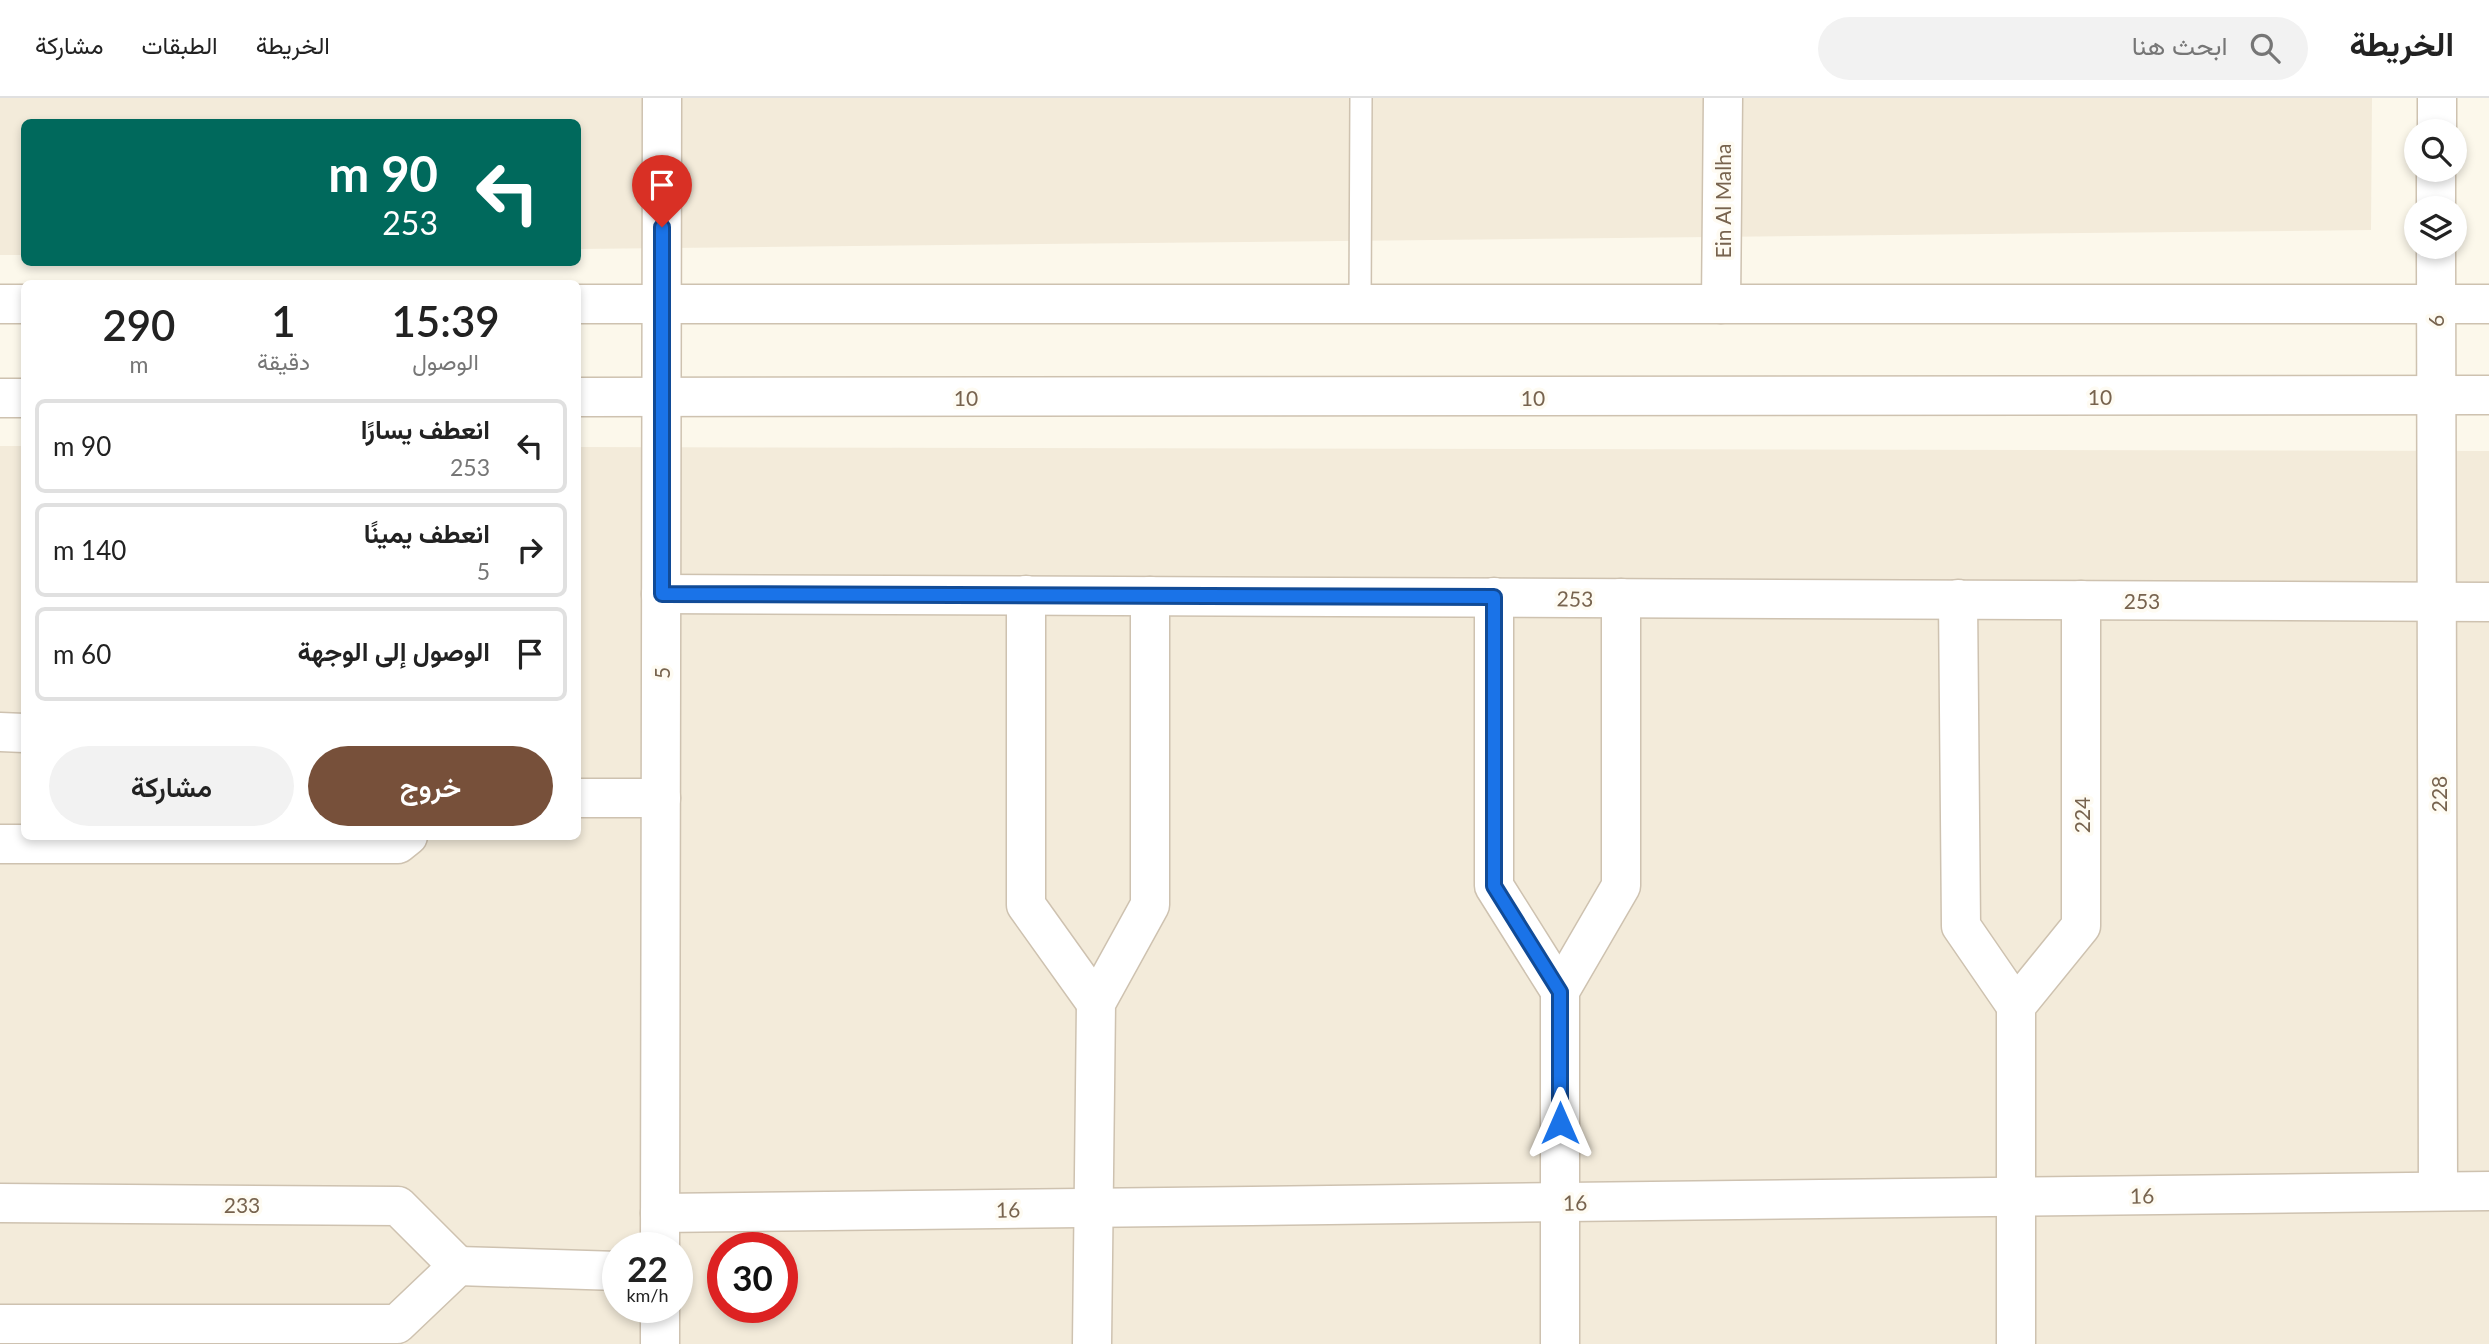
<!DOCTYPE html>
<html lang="ar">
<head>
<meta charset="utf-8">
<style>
  :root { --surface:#fff; --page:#f2f2f2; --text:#222; --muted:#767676; --line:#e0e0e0; --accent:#77503a }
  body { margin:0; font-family:Lato,Vazirmatn,sans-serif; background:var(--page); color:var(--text); direction:rtl; height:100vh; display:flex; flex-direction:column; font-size:26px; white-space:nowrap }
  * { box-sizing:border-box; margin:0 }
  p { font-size:23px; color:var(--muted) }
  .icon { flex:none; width:38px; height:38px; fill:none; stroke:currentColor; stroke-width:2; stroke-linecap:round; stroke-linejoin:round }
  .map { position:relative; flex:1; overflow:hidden; direction:ltr }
  .sheet { position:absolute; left:21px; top:182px; width:560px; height:560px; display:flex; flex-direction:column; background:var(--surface); border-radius:10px; box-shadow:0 4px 10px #0003; direction:rtl }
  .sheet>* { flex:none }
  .banner { position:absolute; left:21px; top:21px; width:560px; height:147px; border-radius:10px; box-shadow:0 4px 10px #0003; direction:rtl; background:#00695c; color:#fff; overflow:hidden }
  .controls { position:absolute; left:2404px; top:21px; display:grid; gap:14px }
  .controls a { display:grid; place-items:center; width:63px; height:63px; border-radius:50%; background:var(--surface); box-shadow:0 4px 10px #0003; font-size:35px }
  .speed { position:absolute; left:602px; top:1134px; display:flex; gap:14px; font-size:35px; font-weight:700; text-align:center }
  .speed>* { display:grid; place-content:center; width:91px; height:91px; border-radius:50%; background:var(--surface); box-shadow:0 4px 10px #0003; line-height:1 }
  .speed small { font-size:18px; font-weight:400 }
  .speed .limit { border:10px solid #d22; background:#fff; color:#111 }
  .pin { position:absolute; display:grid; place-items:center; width:60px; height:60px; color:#fff; margin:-72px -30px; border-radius:50% 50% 50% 0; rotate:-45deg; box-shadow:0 0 7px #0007 }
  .pin .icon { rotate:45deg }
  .me { position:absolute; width:77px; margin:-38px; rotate:0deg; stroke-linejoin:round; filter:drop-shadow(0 0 5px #0008) }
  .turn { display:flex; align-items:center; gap:24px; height:147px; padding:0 28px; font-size:32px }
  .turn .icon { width:91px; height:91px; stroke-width:2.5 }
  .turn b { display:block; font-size:49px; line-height:60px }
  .eta { display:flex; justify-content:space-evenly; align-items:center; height:119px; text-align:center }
  .eta b { font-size:42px; font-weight:600; line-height:49px }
  .button { display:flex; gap:14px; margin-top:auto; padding:14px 28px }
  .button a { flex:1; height:80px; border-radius:42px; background:var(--accent); color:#fff; font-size:28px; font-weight:600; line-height:80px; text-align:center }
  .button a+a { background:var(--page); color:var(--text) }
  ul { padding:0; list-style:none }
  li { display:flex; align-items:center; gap:21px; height:94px; margin:0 14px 10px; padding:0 14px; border:4px solid var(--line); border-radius:10px }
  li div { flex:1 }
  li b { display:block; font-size:26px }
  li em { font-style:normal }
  header { display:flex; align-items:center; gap:42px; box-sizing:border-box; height:98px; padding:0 35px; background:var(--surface); border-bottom:2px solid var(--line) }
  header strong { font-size:33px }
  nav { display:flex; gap:38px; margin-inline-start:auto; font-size:24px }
  .search { width:490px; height:63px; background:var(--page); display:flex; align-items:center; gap:18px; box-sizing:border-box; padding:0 24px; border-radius:38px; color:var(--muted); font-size:26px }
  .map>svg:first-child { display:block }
</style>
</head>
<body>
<header>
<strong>الخريطة</strong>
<div class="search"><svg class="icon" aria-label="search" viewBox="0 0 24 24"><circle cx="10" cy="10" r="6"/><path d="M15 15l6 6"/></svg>ابحث هنا</div>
<nav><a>الخريطة</a><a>الطبقات</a><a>مشاركة</a></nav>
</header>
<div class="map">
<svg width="2489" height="1246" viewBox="0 0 2489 1246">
  <rect width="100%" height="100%" fill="#fcf8eb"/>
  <!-- residential -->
  <g fill="#f3ebda" fill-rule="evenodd">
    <polygon points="0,0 2372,0 2371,132 578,151 578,24 24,24 24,157 0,157"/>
    <path d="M0,348H24V738H578V349L2489,353V1246H0ZM618,1150H677V1209H618ZM723,1150H782V1209H723Z"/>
  </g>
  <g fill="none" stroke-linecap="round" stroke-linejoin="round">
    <!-- service casing -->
    <g stroke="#cec2b0" stroke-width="24">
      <polyline id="service" points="1360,206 1361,0"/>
    </g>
    <!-- minor casing -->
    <g stroke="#cec2b0" stroke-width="41">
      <g id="minor">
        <polyline points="2437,33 2437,0"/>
        <polyline points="2436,110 2436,72"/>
        <polyline points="2436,149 2438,1093"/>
        <polyline points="1721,206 1723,0"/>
        <polyline points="661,496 2489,504"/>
        <polyline points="1026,497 1026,807 1096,905"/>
        <polyline points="1494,499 1494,788 1560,893"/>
        <polyline points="1958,501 1961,828 2016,908"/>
        <polyline points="0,634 24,635"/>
        <polyline points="578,700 661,700"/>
        <polyline points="0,746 398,746 408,738"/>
        <polyline points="0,1105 398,1108 458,1168 397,1226 0,1226"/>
        <polyline points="660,1115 2489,1093"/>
        <polyline points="660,1150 662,0"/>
        <polyline points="458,1168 618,1173"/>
        <polyline points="660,1246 660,1209"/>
        <polyline points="1092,1246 1096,905 1150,807 1150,498"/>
        <polyline points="1560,1246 1560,893 1621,788 1621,500"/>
        <polyline points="2016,1246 2016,908 2081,828 2081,502"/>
      </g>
    </g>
    <!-- tertiary casing -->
    <g stroke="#cec2b0" stroke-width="41">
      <g id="tertiary">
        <polyline points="0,206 24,206"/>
        <polyline points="578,206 2489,206"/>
        <polyline points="578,299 2489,297"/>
        <polyline points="0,300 24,300"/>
      </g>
    </g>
    <!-- service -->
    <use href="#service" stroke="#fff" stroke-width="21"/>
    <!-- minor -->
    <use href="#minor" stroke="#fff" stroke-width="38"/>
    <!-- tertiary -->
    <use href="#tertiary" stroke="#fff" stroke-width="38"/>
  </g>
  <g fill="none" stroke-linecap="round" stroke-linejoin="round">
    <!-- route casing -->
    <g stroke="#114b97" stroke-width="18">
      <polyline id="route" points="662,129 662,496 1494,499 1494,788 1560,894 1560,1025"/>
    </g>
    <!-- route -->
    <use href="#route" stroke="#1a73e8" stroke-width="12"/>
  </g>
  <g text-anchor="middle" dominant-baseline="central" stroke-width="7" stroke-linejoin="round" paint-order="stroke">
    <!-- street labels -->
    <g font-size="21" fill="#77634e" stroke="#fefbf2">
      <text transform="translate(1722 103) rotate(-90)">Ein Al Malha</text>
      <text transform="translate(2435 223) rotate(-90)">6</text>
      <text x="2100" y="298">10</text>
      <text x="966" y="299">10</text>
      <text x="1533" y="299">10</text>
      <text transform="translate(1575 500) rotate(1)">253</text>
      <text x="2142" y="502">253</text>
      <text transform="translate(661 575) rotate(-90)">5</text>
      <text transform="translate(2438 696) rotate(-90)">228</text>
      <text transform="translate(2081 717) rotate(-90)">224</text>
      <text transform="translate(2142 1097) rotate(-1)">16</text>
      <text transform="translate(1575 1104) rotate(-1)">16</text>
      <text x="242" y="1106">233</text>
      <text transform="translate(1008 1111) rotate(-1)">16</text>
    </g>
  </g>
</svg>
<div class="controls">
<a><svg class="icon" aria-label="search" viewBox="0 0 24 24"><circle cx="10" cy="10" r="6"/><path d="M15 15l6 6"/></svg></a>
<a><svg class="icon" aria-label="layers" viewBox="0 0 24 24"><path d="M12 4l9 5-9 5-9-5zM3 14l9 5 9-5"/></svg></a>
</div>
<div class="speed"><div>22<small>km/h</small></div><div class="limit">30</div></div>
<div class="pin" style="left:662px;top:129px;background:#d93025"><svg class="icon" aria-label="arrive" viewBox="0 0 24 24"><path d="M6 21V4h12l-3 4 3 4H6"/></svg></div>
<svg class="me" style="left:1560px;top:1025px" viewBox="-20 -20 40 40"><path d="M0-17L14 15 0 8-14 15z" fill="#1a73e8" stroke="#fff" stroke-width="4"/></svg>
<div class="banner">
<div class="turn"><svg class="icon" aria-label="left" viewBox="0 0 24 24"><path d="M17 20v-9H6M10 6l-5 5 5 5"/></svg><div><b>90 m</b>253</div></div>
</div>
<section class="sheet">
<div class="eta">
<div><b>15:39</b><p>الوصول</p></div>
<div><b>1</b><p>دقيقة</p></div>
<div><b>290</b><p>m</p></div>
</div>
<ul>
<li><svg class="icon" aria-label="left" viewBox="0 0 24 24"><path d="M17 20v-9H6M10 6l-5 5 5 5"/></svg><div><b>انعطف يسارًا</b><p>253</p></div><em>90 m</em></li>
<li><svg class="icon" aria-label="right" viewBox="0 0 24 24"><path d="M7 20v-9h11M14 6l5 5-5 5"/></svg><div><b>انعطف يمينًا</b><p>5</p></div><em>140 m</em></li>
<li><svg class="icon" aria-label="arrive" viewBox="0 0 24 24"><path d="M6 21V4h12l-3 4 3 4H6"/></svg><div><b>الوصول إلى الوجهة</b></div><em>60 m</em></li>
</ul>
<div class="button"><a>خروج</a><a>مشاركة</a></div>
</section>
</div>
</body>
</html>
